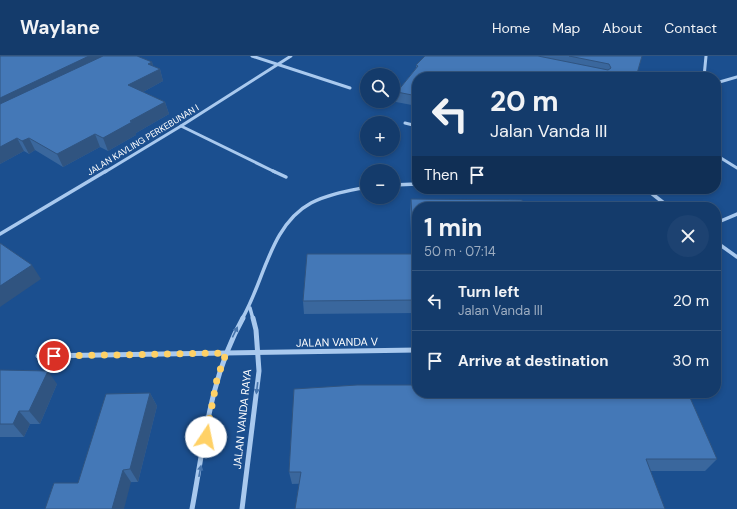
<!DOCTYPE html>
<html lang="en">
<head>
<meta charset="utf-8">
<style>
  :root { --surface:#143b6b; --page:#1d4271; --text:#f1f3f6; --muted:#9dadc1; --line:#33557e }
  body { margin:0; font-family:"DM Sans",sans-serif; background:var(--page); color:var(--text); height:100vh; display:flex; flex-direction:column; font-size:15px; white-space:nowrap }
  * { box-sizing:border-box; margin:0 }
  p { font-size:13px; color:var(--muted) }
  .icon { flex:none; width:22px; height:22px; fill:none; stroke:currentColor; stroke-width:2; stroke-linecap:round; stroke-linejoin:round }
  .map { position:relative; flex:1; overflow:hidden }
  .drawer { position:absolute; left:412px; top:146px; width:309px; height:196px; display:flex; flex-direction:column; background:var(--surface); border-radius:16px; box-shadow:0 2px 6px #0003,0 0 0 1px var(--line) }
  .drawer>* { flex:none }
  .guide { position:absolute; left:412px; top:16px; width:309px; height:122px; border-radius:16px; box-shadow:0 2px 6px #0003,0 0 0 1px var(--line); background:#143b6b; color:var(--text); overflow:hidden }
  .fabs { position:absolute; left:360px; top:12px; display:grid; gap:8px }
  .fabs a { display:grid; place-items:center; width:40px; height:40px; border-radius:50%; background:var(--surface); box-shadow:0 2px 6px #0003,0 0 0 1px var(--line); font-size:20px }
  .pin { position:absolute; display:grid; place-items:center; width:34px; height:34px; color:#fff; margin:-17px; border:2px solid #fff; border-radius:50%; box-shadow:0 1px 4px #0007 }
  .me { position:absolute; width:44px; margin:-22px; rotate:11deg; stroke-linejoin:round; filter:drop-shadow(0 0 3px #0008) }
  .turn { display:flex; align-items:center; gap:14px; height:84px; padding:0 12px; font-size:18px }
  .turn .icon { width:52px; height:52px; stroke-width:2.5 }
  .turn b { display:block; font-size:28px; line-height:34px }
  .then { display:flex; align-items:center; height:38px; padding:0 12px; background:#0003; gap:8px; font-size:15px }
  .round { display:grid; place-items:center; flex:none; width:42px; height:42px; border-radius:21px; background:var(--page) }
  .summary { display:flex; align-items:center; justify-content:space-between; height:68px; padding:0 12px }
  h1 { font-size:24px; font-weight:700; line-height:30px }
  ul { padding:0; list-style:none }
  li { display:flex; align-items:center; gap:12px; height:60px; padding:0 12px; border-top:1px solid var(--line) }
  li div { flex:1 }
  li b { display:block; font-size:15px }
  li em { font-style:normal }
  header { display:flex; align-items:center; gap:24px; box-sizing:border-box; height:56px; padding:0 20px; background:var(--surface); border-bottom:1px solid var(--line) }
  header strong { font-size:19px }
  nav { display:flex; gap:22px; margin-inline-start:auto; font-size:14px }
  .map>svg:first-child { display:block }
</style>
</head>
<body>
<header>
<strong>Waylane</strong>
<nav><a>Home</a><a>Map</a><a>About</a><a>Contact</a></nav>
</header>
<div class="map">
<svg width="737" height="453" viewBox="0 0 737 453">
  <rect width="100%" height="100%" fill="#1b4f8f"/>
  <g fill="none" stroke-linecap="round" stroke-linejoin="round">
    <!-- minor-far2 -->
    <g stroke="#a9c9ee" stroke-width="3">
      <polyline points="252,0 350,32"/>
      <polyline points="704,21 706,0"/>
      <polyline points="716,27 737,21"/>
      <polyline points="405,67 417,70"/>
      <polyline points="181,70 275,116"/>
      <polyline points="716,99 737,112"/>
      <polyline points="105,116 181,70 291,0"/>
    </g>
    <!-- minor-far1 -->
    <g stroke="#a9c9ee" stroke-width="3.5">
      <polyline points="273,115 286,121"/>
      <polyline points="393,129 417,128"/>
      <polyline points="646,133 669,151"/>
      <polyline points="716,167 737,158"/>
      <polyline points="0,178 106,115"/>
      <polyline points="716,186 737,201"/>
      <polyline points="250,252 253,263"/>
      <path d="M242,263C264,226 270,169 311,147C329,138 348,135 367,131"/>
    </g>
    <!-- minor -->
    <g stroke="#a9c9ee" stroke-width="5">
      <polyline points="38,300 417,294"/>
      <path d="M192,453C204,389 210,320 243,262"/>
      <polyline points="242,453 259,315 256,274 253,262"/>
    </g>
  </g>
  <!-- wall -->
  <g fill="#3a679d">
    <polygon points="0,0 152,6 153,10 160,13 163,25 143,36 165,46 169,58 136,77 136,79 108,95 100,91 63,111 35,94 29,98 24,95 0,108"/>
    <polygon points="425,0 642,0 636,21 417,21 417,50 396,46 397,36 416,12 416,9"/>
    <polygon points="411,143 417,151 417,257 304,258 303,245 412,198 410,156"/>
    <polygon points="0,314 57,328 40,368 30,368 24,381 0,381"/>
    <polygon points="294,333 717,403 705,415 650,415 292,428 289,416"/>
    <polygon points="150,337 157,350 138,426 78,427"/>
  </g>
  <!-- shaded-wall -->
  <g fill="#305480">
    <polygon points="89,0 115,0 0,57 0,42"/>
    <polygon points="152,6 155,16 160,13 163,25 132,42 128,29 148,8"/>
    <polygon points="165,46 169,58 136,77 136,79 108,95 103,82 130,65"/>
    <polygon points="95,78 100,91 63,111 57,98"/>
    <polygon points="17,82 24,95 0,108 0,91"/>
    <polygon points="29,82 35,94 29,98 22,85"/>
    <polygon points="32,209 41,223 0,251 0,230"/>
    <polygon points="48,315 57,328 40,368 29,355"/>
    <polygon points="150,337 157,350 138,426 130,413"/>
    <polygon points="19,355 30,368 24,381 13,368"/>
    <polygon points="123,414 131,426 124,453 112,453"/>
  </g>
  <!-- building -->
  <g fill="#4478b7" stroke="#305480">
    <polygon points="0,0 89,0 0,42"/>
    <polygon points="103,0 137,0 152,6 148,8 160,13 128,29 165,46 130,65 132,66 103,82 95,78 57,98 29,82 22,85 17,82 0,91 0,48"/>
    <polygon points="425,0 538,0 608,14 611,12 609,8 569,0 642,0 636,21 417,21 417,40 397,36 418,10 416,9"/>
    <polygon points="411,143 522,144 524,151 417,151 417,244 303,245 307,198 414,198"/>
    <polygon points="0,187 32,209 0,230"/>
    <polygon points="0,314 48,315 29,355 19,355 13,368 0,368"/>
    <polygon points="357,329 417,329 417,337 688,337 717,403 646,403 665,453 295,453 301,416 289,416 294,333"/>
    <polygon points="150,337 130,413 123,414 112,453 45,453 54,427 78,427 106,338"/>
  </g>
  <!-- one-way arrows -->
  <defs><path id="oneway-solid" d="M-6-.8H1V-3.2L6.5 0L1 3.2V.8H-6Z"/></defs>
  <g fill="#4674ac">
    <use href="#oneway-solid" transform="translate(235 276) rotate(-64)"/>
    <use href="#oneway-solid" transform="translate(257 332) rotate(97)"/>
    <use href="#oneway-solid" transform="translate(200 415) rotate(-79)"/>
  </g>
  <g fill="none" stroke-linecap="round" stroke-linejoin="round">
    <!-- route -->
    <polyline stroke="#ffd166" stroke-width="7" stroke-dasharray="0 12.6" points="54,300 226,297 217,323 206,381"/>
  </g>
  <g text-anchor="middle" dominant-baseline="central" stroke-width="3.5" stroke-linejoin="round" paint-order="stroke">
    <!-- far-street labels -->
    <g font-size="9" fill="#fff" stroke="#1b4f8f">
      <text transform="translate(143 84) rotate(-31)">JALAN KAVLING PERKEBUNAN I</text>
    </g>
    <!-- street labels -->
    <g font-size="11" fill="#fff" stroke="#1b4f8f">
      <text transform="translate(337 286) rotate(-1)">JALAN VANDA V</text>
      <text transform="translate(242 363) rotate(-84)">JALAN VANDA RAYA</text>
    </g>
  </g>
</svg>
<div class="fabs">
<a><svg class="icon" aria-label="search" viewBox="0 0 24 24"><circle cx="10" cy="10" r="6"/><path d="M15 15l6 6"/></svg></a>
<a>+</a>
<a>−</a>
</div>
<div class="pin" style="left:54px;top:300px;background:#d93025"><svg class="icon" aria-label="arrive" viewBox="0 0 24 24"><path d="M6 21V4h12l-3 4 3 4H6"/></svg></div>
<svg class="me" style="left:206px;top:381px" viewBox="-20 -20 40 40"><circle r="19" fill="#fff"/><path d="M0-13L10 11 0 6-10 11z" fill="#ffd166"/></svg>
<div class="guide">
<div class="turn"><svg class="icon" aria-label="left" viewBox="0 0 24 24"><path d="M17 20v-9H6M10 6l-5 5 5 5"/></svg><div><b>20 m</b>Jalan Vanda III</div></div>
<div class="then">Then<svg class="icon" aria-label="arrive" viewBox="0 0 24 24"><path d="M6 21V4h12l-3 4 3 4H6"/></svg></div>
</div>
<section class="drawer">
<div class="summary"><div><h1>1 min</h1><p>50 m · 07:14</p></div><a class="round"><svg class="icon" aria-label="close" viewBox="0 0 24 24"><path d="M6 6l12 12M18 6L6 18"/></svg></a></div>
<ul>
<li><svg class="icon" aria-label="left" viewBox="0 0 24 24"><path d="M17 20v-9H6M10 6l-5 5 5 5"/></svg><div><b>Turn left</b><p>Jalan Vanda III</p></div><em>20 m</em></li>
<li><svg class="icon" aria-label="arrive" viewBox="0 0 24 24"><path d="M6 21V4h12l-3 4 3 4H6"/></svg><div><b>Arrive at destination</b></div><em>30 m</em></li>
</ul>
</section>
</div>
</body>
</html>
